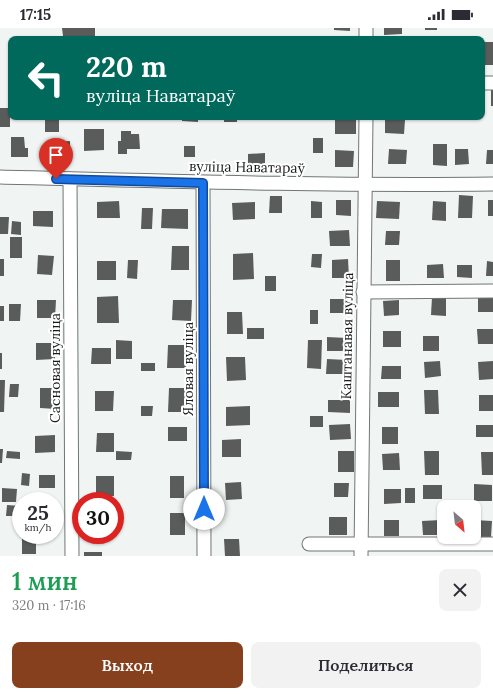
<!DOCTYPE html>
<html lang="ru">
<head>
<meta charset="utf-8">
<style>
  :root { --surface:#fff; --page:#f2f2f3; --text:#2b2b33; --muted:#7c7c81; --accent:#87401e }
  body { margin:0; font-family:Lora,serif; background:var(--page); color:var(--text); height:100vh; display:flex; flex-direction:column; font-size:15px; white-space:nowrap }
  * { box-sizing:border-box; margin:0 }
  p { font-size:13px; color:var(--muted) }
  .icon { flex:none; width:22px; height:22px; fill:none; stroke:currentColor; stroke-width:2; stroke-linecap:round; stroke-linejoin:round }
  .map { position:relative; height:528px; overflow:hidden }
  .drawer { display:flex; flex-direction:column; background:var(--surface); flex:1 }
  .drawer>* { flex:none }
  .top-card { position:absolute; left:8px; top:8px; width:477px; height:84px; border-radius:8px; box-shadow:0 1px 3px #0004; background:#00695c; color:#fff; overflow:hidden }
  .needle { width:26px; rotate:152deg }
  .tools { position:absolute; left:437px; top:472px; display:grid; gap:8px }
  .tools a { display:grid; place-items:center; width:44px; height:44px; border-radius:8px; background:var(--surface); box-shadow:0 1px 3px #0004; font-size:20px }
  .speed { position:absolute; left:12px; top:464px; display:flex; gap:8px; font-size:20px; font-weight:700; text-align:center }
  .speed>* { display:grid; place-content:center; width:52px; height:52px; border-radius:50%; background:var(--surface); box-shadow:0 1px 3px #0004; line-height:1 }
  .speed small { font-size:10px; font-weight:400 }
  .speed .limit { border:6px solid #d22; background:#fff; color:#111 }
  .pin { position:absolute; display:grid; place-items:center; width:34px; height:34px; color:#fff; margin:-41px -17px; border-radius:50% 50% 50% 0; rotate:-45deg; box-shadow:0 0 4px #0007 }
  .pin .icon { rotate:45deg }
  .me { position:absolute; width:44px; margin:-22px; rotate:0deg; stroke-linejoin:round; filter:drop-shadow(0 0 3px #0008) }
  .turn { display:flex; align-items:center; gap:14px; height:84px; padding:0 12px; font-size:18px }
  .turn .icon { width:52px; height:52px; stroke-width:2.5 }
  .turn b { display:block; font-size:28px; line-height:34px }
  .round { display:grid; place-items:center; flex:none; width:42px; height:42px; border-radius:8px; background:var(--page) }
  .head { display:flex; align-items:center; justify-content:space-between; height:68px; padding:0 12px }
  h1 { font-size:24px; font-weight:600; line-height:30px; color:#1e9e55 }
  .button { display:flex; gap:8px; margin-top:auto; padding:8px 12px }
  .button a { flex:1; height:46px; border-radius:8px; background:var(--accent); color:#fff; font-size:16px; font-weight:600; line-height:46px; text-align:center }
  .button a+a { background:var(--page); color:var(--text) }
  .status { display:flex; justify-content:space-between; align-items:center; height:28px; padding:0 20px; background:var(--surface); direction:ltr }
  .status svg { height:11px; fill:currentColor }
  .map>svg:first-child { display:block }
</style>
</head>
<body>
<div class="status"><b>17:15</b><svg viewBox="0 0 49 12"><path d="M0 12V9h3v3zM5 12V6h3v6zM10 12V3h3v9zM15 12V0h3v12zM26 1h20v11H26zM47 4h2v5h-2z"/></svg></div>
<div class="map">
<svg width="493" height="528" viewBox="0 0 493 528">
  <rect width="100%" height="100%" fill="#f0f4f3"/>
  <!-- building -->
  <g fill="#595c5a">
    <polygon points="62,0 95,0 95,8 63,8"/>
    <polygon points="334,0 350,0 350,3 334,2"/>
    <polygon points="384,0 402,0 402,6 384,7"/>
    <rect x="425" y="0" width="12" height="2"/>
    <polygon points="482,14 493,14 493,37 484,37 484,26 482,26"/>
    <rect x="491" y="58" width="2" height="20"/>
    <rect x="0" y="80" width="10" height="19"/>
    <polygon points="182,89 198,89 198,94 182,93"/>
    <rect x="224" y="89" width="13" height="5"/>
    <polygon points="356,89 356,106 335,106 335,90"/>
    <polygon points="385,91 405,92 404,106 385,105"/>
    <rect x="45" y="92" width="14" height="12"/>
    <polygon points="84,101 104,101 104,122 84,123"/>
    <polygon points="121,103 131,103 131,106 139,106 140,121 127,121 127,126 118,126 118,113 121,113"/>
    <polygon points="11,109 24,109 25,120 28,120 28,129 11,129"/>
    <rect x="313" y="110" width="10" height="15"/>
    <polygon points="70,113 70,131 51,131 51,114"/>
    <polygon points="433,116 447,116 447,138 433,137"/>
    <rect x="184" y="118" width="11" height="11"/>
    <polygon points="389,121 407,122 406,136 388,136"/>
    <polygon points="455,121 468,121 469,136 455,137"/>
    <polygon points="335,122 354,123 353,139 335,139"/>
    <polygon points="487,122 493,122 493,136 486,136"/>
    <polygon points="265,125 265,138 248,138 248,126"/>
    <polygon points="459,167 473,168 472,190 458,190"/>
    <polygon points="270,168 282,168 282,185 269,185"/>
    <polygon points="336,172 351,172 351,188 336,187"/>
    <rect x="488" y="172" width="5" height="16"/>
    <polygon points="119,173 120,190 97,190 97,174"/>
    <polygon points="311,173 322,174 322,190 311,190"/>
    <polygon points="377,173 400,174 399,191 376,190"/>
    <polygon points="433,173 446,174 446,193 432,192"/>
    <polygon points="255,174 255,191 233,192 232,175"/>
    <polygon points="142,180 153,180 152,201 141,201"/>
    <polygon points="162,181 188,181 188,201 161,200"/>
    <polygon points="33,183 53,183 53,199 33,198"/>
    <polygon points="0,189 9,189 8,206 0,206"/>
    <polygon points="12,193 21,194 21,207 11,206"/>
    <polygon points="349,202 350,218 330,218 329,203"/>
    <polygon points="386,203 400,203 399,217 385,217"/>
    <rect x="10" y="209" width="12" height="21"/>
    <polygon points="172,218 189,218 189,242 171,242"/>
    <polygon points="253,225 254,251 233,252 233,226"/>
    <polygon points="312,226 322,226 321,240 311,239"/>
    <polygon points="38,227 54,228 52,247 37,246"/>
    <rect x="0" y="231" width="4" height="17"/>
    <polygon points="348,231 349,250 332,250 332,232"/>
    <polygon points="128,232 138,232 137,251 127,250"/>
    <rect x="386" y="232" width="14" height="21"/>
    <rect x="97" y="233" width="19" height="19"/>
    <polygon points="487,233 493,234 493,248 486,248"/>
    <polygon points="443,236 444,250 427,250 427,237"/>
    <polygon points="457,237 472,237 472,250 457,249"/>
    <rect x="265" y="248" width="11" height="15"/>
    <polygon points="118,268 119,295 97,295 97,269"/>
    <polygon points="432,269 446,269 446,288 431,287"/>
    <rect x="478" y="270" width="15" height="14"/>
    <rect x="330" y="271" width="18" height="14"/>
    <polygon points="37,272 56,272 55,290 37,290"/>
    <polygon points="173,272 192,272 191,293 172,292"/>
    <polygon points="399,272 399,287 384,288 383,273"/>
    <polygon points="9,276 21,276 20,293 9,293"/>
    <rect x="0" y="278" width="4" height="15"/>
    <rect x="310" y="282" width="8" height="14"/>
    <polygon points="227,284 242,284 243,306 227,306"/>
    <rect x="247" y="300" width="17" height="11"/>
    <polygon points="477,301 493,301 493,316 478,316"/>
    <rect x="383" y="303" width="18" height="16"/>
    <rect x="423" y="308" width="16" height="15"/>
    <polygon points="327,309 347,310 347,323 327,323"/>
    <polygon points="116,312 132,313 132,331 116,331"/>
    <polygon points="308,312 322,312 321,341 307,340"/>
    <polygon points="36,315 55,315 55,331 36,332"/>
    <polygon points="168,317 187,317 186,340 167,340"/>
    <polygon points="92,320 111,320 111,336 91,336"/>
    <rect x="0" y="325" width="2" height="16"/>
    <polygon points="226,329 245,329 246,352 227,353"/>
    <polygon points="327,331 347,332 347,346 326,346"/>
    <polygon points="440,333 441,348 425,350 424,334"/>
    <polygon points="493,333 493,351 479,352 478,334"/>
    <rect x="141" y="335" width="14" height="8"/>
    <polygon points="382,338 401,338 401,351 381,351"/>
    <polygon points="0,352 5,352 4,384 0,384"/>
    <polygon points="10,356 19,356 18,369 9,369"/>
    <polygon points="40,360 57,360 56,381 40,380"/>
    <polygon points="169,360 188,360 187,384 168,384"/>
    <polygon points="424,362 438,362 439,386 425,386"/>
    <polygon points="95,363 114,363 113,383 95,383"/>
    <rect x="378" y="364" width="21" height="15"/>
    <rect x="479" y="367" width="14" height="16"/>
    <polygon points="328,372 350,372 350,385 328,384"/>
    <polygon points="141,378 153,378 152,388 141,388"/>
    <polygon points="250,378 250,397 226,398 226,379"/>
    <rect x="310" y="388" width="13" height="11"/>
    <polygon points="350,396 351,411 330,412 329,397"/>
    <rect x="476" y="397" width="17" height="12"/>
    <rect x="168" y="399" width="19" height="14"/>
    <rect x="382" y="399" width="16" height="17"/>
    <polygon points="97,405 114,405 114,424 96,424"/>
    <polygon points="55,407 55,424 35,425 35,408"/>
    <polygon points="241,411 241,429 222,429 222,412"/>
    <polygon points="0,421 3,421 2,435 0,435"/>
    <polygon points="7,423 20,424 20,431 6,430"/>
    <polygon points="116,423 132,424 131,432 116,432"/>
    <rect x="338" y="423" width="16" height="21"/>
    <polygon points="424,423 439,423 439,447 425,447"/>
    <polygon points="481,424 493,424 493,447 482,447"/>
    <polygon points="399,425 400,442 383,442 382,426"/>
    <polygon points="22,445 30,446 29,458 21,457"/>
    <rect x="39" y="447" width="16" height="13"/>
    <rect x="96" y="448" width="18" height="20"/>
    <rect x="170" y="448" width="14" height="22"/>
    <polygon points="241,454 242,471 226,472 225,455"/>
    <polygon points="334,455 349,455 348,469 334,469"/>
    <polygon points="474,456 492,457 492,473 474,473"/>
    <rect x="423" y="457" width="19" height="14"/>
    <polygon points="2,460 17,461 16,474 2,474"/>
    <rect x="405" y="460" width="10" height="15"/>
    <polygon points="384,461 401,461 401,475 384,476"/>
    <polygon points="7,477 21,478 21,488 6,488"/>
    <rect x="442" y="478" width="2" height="17"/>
    <rect x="170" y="485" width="15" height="22"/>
    <rect x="329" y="489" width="18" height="18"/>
    <rect x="384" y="492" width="15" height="16"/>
    <polygon points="441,492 441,507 423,507 422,493"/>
    <polygon points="474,492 492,493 491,509 474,509"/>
    <rect x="22" y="507" width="14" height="19"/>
    <rect x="95" y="507" width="15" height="4"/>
    <polygon points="224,511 239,511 240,528 225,528"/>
    <rect x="84" y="524" width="18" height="4"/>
  </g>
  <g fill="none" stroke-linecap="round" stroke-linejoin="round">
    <!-- minor casing -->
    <g stroke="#717575" stroke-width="15">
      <g id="minor">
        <polyline points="366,11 366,0"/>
        <polyline points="482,55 493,55"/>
        <path d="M0,149C164,153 329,158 493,156"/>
        <polyline points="70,151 72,528"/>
        <polyline points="203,155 204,528"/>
        <polyline points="363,264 493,263"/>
        <polyline points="309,516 493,516"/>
        <polyline points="361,528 366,89"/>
      </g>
    </g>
    <!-- minor -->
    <use href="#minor" stroke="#fff" stroke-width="13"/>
  </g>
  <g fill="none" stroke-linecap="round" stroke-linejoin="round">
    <!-- route casing -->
    <g stroke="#114b97" stroke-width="10">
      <polyline id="route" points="56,151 203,155 204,481"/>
    </g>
    <!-- route -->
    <use href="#route" stroke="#1a73e8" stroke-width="7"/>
  </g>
  <g text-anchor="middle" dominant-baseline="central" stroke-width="4" stroke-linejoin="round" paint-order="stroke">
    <!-- street labels -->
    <g font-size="14" fill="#181a19" stroke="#fff">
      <text transform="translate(247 139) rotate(1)">вуліца Наватараў</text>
      <text transform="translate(347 308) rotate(-89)">Каштанавая вуліца</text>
      <text transform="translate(55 340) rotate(-90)">Сасновая вуліца</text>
      <text transform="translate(188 341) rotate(-90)">Яловая вуліца</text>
    </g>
  </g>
</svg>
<div class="tools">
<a><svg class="needle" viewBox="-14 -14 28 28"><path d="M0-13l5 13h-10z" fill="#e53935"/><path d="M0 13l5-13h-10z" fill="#7c7c81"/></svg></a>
</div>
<div class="speed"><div>25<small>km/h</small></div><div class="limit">30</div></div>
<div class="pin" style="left:56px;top:151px;background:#d93025"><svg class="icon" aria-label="arrive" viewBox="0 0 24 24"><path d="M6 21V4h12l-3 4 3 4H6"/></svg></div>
<svg class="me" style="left:204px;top:481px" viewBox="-20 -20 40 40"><circle r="19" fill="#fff"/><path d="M0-13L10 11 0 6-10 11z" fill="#1a73e8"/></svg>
<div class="top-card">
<div class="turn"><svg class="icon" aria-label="left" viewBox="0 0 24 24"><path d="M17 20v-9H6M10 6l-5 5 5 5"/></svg><div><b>220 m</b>вуліца Наватараў</div></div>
</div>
</div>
<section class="drawer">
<div class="head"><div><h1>1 мин</h1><p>320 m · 17:16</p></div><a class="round"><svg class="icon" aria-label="close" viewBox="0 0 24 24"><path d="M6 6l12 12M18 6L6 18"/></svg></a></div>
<div class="button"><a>Выход</a><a>Поделиться</a></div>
</section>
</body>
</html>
